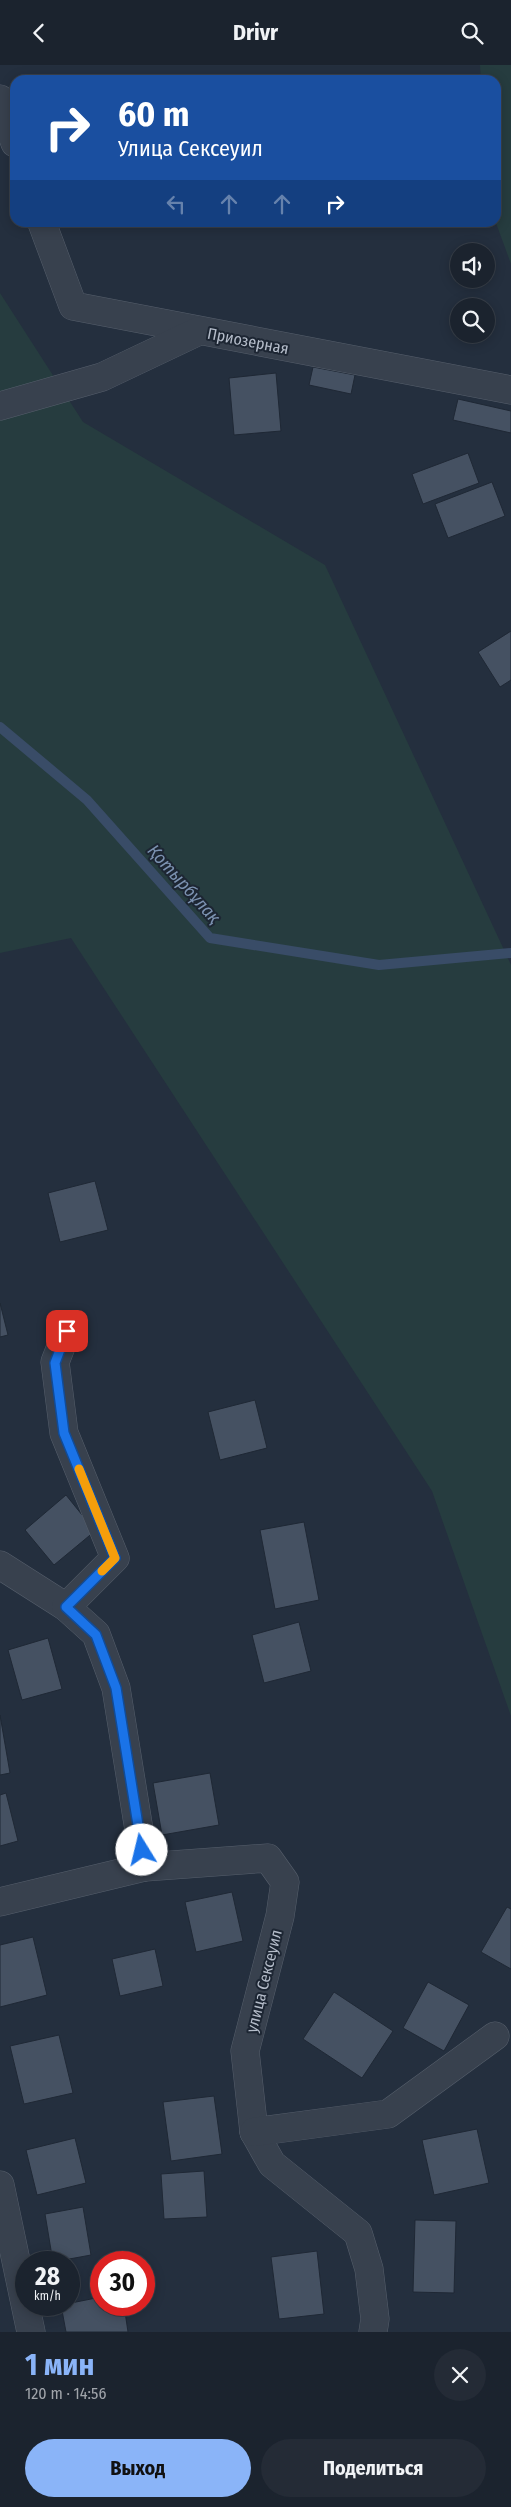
<!DOCTYPE html>
<html lang="ru">
<head>
<meta charset="utf-8">
<style>
  :root { --surface:#1b232e; --page:#242b36; --text:#f1f3f6; --muted:#a0a4aa; --line:#39404a; --accent:#8ab4f8 }
  body { margin:0; font-family:"Fira Sans Condensed",sans-serif; background:var(--page); color:var(--text); height:100vh; display:flex; flex-direction:column; font-size:19px; white-space:nowrap }
  * { box-sizing:border-box; margin:0 }
  p { font-size:16px; color:var(--muted) }
  .icon { flex:none; width:28px; height:28px; fill:none; stroke:currentColor; stroke-width:2; stroke-linecap:round; stroke-linejoin:round }
  .map { position:relative; height:2267px; overflow:hidden }
  .panel { display:flex; flex-direction:column; background:var(--surface); flex:1 }
  .panel>* { flex:none }
  .banner { position:absolute; left:10px; top:10px; width:491px; height:152px; border-radius:15px; box-shadow:0 2px 12px #0003,0 0 0 1px var(--line); background:#1a4fa0; color:#fff; overflow:hidden }
  .buttons { position:absolute; left:450px; top:178px; display:grid; gap:10px }
  .buttons a { display:grid; place-items:center; width:45px; height:45px; border-radius:50%; background:var(--surface); box-shadow:0 2px 12px #0003,0 0 0 1px var(--line); font-size:25px }
  .speed { position:absolute; left:15px; top:2186px; display:flex; gap:10px; font-size:25px; font-weight:700; text-align:center }
  .speed>* { display:grid; place-content:center; width:65px; height:65px; border-radius:50%; background:var(--surface); box-shadow:0 2px 12px #0003,0 0 0 1px var(--line); line-height:1 }
  .speed small { font-size:12px; font-weight:400 }
  .speed .limit { border:8px solid #d22; background:#fff; color:#111 }
  .pin { position:absolute; display:grid; place-items:center; width:42px; height:42px; color:#fff; margin:-21px; border-radius:10px; box-shadow:0 2px 8px #0006 }
  .me { position:absolute; width:55px; margin:-28px; rotate:351deg; stroke-linejoin:round; filter:drop-shadow(0 0 4px #0008) }
  .turn { display:flex; align-items:center; gap:18px; height:105px; padding:0 25px; font-size:22px }
  .turn .icon { width:65px; height:65px; stroke-width:2.5 }
  .turn b { display:block; font-size:35px; line-height:42px }
  .lanes { display:flex; align-items:center; height:48px; padding:0 25px; background:#0003; justify-content:center; gap:25px; direction:ltr }
  .lanes .off { opacity:.35 }
  .round { display:grid; place-items:center; flex:none; width:52px; height:52px; border-radius:26px; background:var(--page) }
  .head { display:flex; align-items:center; justify-content:space-between; height:85px; padding:0 25px }
  h1 { font-size:30px; font-weight:700; line-height:38px; color:var(--accent) }
  .primary-button { display:flex; gap:10px; margin-top:auto; padding:10px 25px }
  .primary-button a { flex:1; height:58px; border-radius:30px; background:var(--accent); color:#111; font-size:20px; font-weight:700; line-height:58px; text-align:center }
  .primary-button a+a { background:var(--page); color:var(--text) }
  header { display:flex; justify-content:space-between; align-items:center; height:65px; padding:0 25px; background:var(--surface); font-size:22px; font-weight:700 }
  .map>svg:first-child { display:block }
</style>
</head>
<body>
<header><svg class="icon" aria-label="back" viewBox="0 0 24 24"><path d="M15 5l-7 7 7 7"/></svg>Drivr<svg class="icon" aria-label="search" viewBox="0 0 24 24"><circle cx="10" cy="10" r="6"/><path d="M15 15l6 6"/></svg></header>
<div class="map">
<svg width="511" height="2267" viewBox="0 0 511 2267">
  <rect width="100%" height="100%" fill="#242f3e"/>
  <!-- green -->
  <g fill="#263c3f">
    <polygon points="480,0 511,0 511,199 496,158 496,15 481,15"/>
    <polygon points="0,228 83,357 325,500 511,900 511,1651 432,1426 71,873 0,888"/>
  </g>
  <g fill="none" stroke-linecap="round" stroke-linejoin="round">
    <!-- stream -->
    <polyline stroke="#394c67" stroke-width="10" points="0,662 87,735 210,873 379,900 511,888"/>
  </g>
  <!-- building -->
  <g fill="#455162" stroke="#1f2835">
    <polygon points="313,302 355,310 351,329 309,320"/>
    <polygon points="276,308 281,366 234,370 229,313"/>
    <polygon points="458,334 511,346 511,368 453,355"/>
    <polygon points="468,388 479,418 423,439 412,409"/>
    <polygon points="492,417 505,451 448,473 435,439"/>
    <polygon points="511,566 511,615 500,622 478,587"/>
    <polygon points="95,1116 108,1165 60,1177 48,1128"/>
    <polygon points="0,1238 8,1270 0,1272"/>
    <polygon points="255,1335 267,1383 220,1395 208,1347"/>
    <polygon points="66,1430 95,1466 54,1500 25,1465"/>
    <polygon points="304,1457 319,1535 275,1544 260,1465"/>
    <polygon points="299,1557 311,1606 264,1618 252,1570"/>
    <polygon points="48,1573 62,1624 22,1635 8,1585"/>
    <polygon points="0,1650 10,1708 0,1710"/>
    <polygon points="210,1708 219,1760 162,1770 153,1718"/>
    <polygon points="6,1728 18,1776 0,1781 0,1730"/>
    <polygon points="232,1827 243,1876 196,1887 185,1837"/>
    <polygon points="507,1842 511,1844 511,1904 481,1887"/>
    <polygon points="33,1872 47,1930 0,1942 0,1880"/>
    <polygon points="155,1884 163,1921 120,1931 112,1894"/>
    <polygon points="428,1917 469,1940 444,1986 403,1963"/>
    <polygon points="334,1927 393,1966 362,2013 303,1974"/>
    <polygon points="59,1970 73,2028 24,2039 10,1981"/>
    <polygon points="214,2031 222,2089 171,2096 163,2037"/>
    <polygon points="477,2064 489,2118 434,2130 422,2075"/>
    <polygon points="75,2073 86,2118 37,2130 26,2085"/>
    <polygon points="204,2106 207,2152 164,2154 161,2109"/>
    <polygon points="83,2142 91,2190 53,2197 45,2149"/>
    <polygon points="415,2155 456,2156 454,2228 413,2227"/>
    <polygon points="317,2186 324,2249 279,2254 271,2192"/>
    <polygon points="101,2232 101,2240 124,2240 128,2267 66,2267 61,2240"/>
  </g>
  <g fill="none" stroke-linecap="round" stroke-linejoin="round">
    <!-- minor casing -->
    <g stroke="#565f6c" stroke-width="29">
      <g id="minor">
        <polyline points="0,34 15,78"/>
        <polyline points="42,158 73,241 511,325"/>
        <polyline points="0,341 102,312 199,266"/>
        <polyline points="0,1500 66,1542 96,1569 116,1623 145,1802"/>
        <polyline points="66,1542 115,1493 64,1368 55,1297 67,1266"/>
        <polyline points="0,1837 145,1802 268,1793 285,1817 280,1851 245,1986 254,2067 272,2099 358,2168 369,2204 375,2254 373,2267"/>
        <polyline points="254,2067 388,2049 495,1971"/>
        <polyline points="0,2120 31,2267"/>
      </g>
    </g>
    <!-- minor -->
    <use href="#minor" stroke="#38414e" stroke-width="28"/>
  </g>
  <g fill="none" stroke-linecap="round" stroke-linejoin="round">
    <!-- route casing -->
    <g stroke="#114b97" stroke-width="12">
      <polyline id="route" points="67,1266 55,1298 64,1368 115,1493 66,1542 96,1570 116,1623 142,1785"/>
    </g>
    <!-- route -->
    <use href="#route" stroke="#1a73e8" stroke-width="9"/>
    <!-- slow -->
    <polyline stroke="#f59e0b" stroke-width="9" points="79,1404 115,1493 102,1506"/>
  </g>
  <g text-anchor="middle" dominant-baseline="central" stroke-width="4" stroke-linejoin="round" paint-order="stroke">
    <!-- street labels -->
    <g font-size="16" fill="#b4bcc9" stroke="#1d2633">
      <text transform="translate(248 276) rotate(11)">Приозерная</text>
      <text transform="translate(264 1916) rotate(-76)">улица Сексеуил</text>
    </g>
    <!-- water labels -->
    <g font-size="18" font-style="italic" fill="#7c92b1" stroke="#1d2633">
      <text transform="translate(184 819) rotate(48)">Қотырбұлақ</text>
    </g>
  </g>
</svg>
<div class="buttons">
<a><svg class="icon" aria-label="sound" viewBox="0 0 24 24"><path d="M4 9h4l5-4v14l-5-4H4zM17 9q2 3 0 6"/></svg></a>
<a><svg class="icon" aria-label="search" viewBox="0 0 24 24"><circle cx="10" cy="10" r="6"/><path d="M15 15l6 6"/></svg></a>
</div>
<div class="speed"><div>28<small>km/h</small></div><div class="limit">30</div></div>
<div class="pin" style="left:67px;top:1266px;background:#d93025"><svg class="icon" aria-label="arrive" viewBox="0 0 24 24"><path d="M6 21V4h12l-3 4 3 4H6"/></svg></div>
<svg class="me" style="left:142px;top:1785px" viewBox="-20 -20 40 40"><circle r="19" fill="#fff"/><path d="M0-13L10 11 0 6-10 11z" fill="#1a73e8"/></svg>
<div class="banner">
<div class="turn"><svg class="icon" aria-label="right" viewBox="0 0 24 24"><path d="M7 20v-9h11M14 6l5 5-5 5"/></svg><div><b>60 m</b>Улица Сексеуил</div></div>
<div class="lanes"><svg class="icon off" aria-label="left" viewBox="0 0 24 24"><path d="M17 20v-9H6M10 6l-5 5 5 5"/></svg><svg class="icon off" aria-label="ahead" viewBox="0 0 24 24"><path d="M12 20V5M6 11l6-6 6 6"/></svg><svg class="icon off" aria-label="ahead" viewBox="0 0 24 24"><path d="M12 20V5M6 11l6-6 6 6"/></svg><svg class="icon" aria-label="right" viewBox="0 0 24 24"><path d="M7 20v-9h11M14 6l5 5-5 5"/></svg></div>
</div>
</div>
<section class="panel">
<div class="head"><div><h1>1 мин</h1><p>120 m · 14:56</p></div><a class="round"><svg class="icon" aria-label="close" viewBox="0 0 24 24"><path d="M6 6l12 12M18 6L6 18"/></svg></a></div>
<div class="primary-button"><a>Выход</a><a>Поделиться</a></div>
</section>
</body>
</html>
